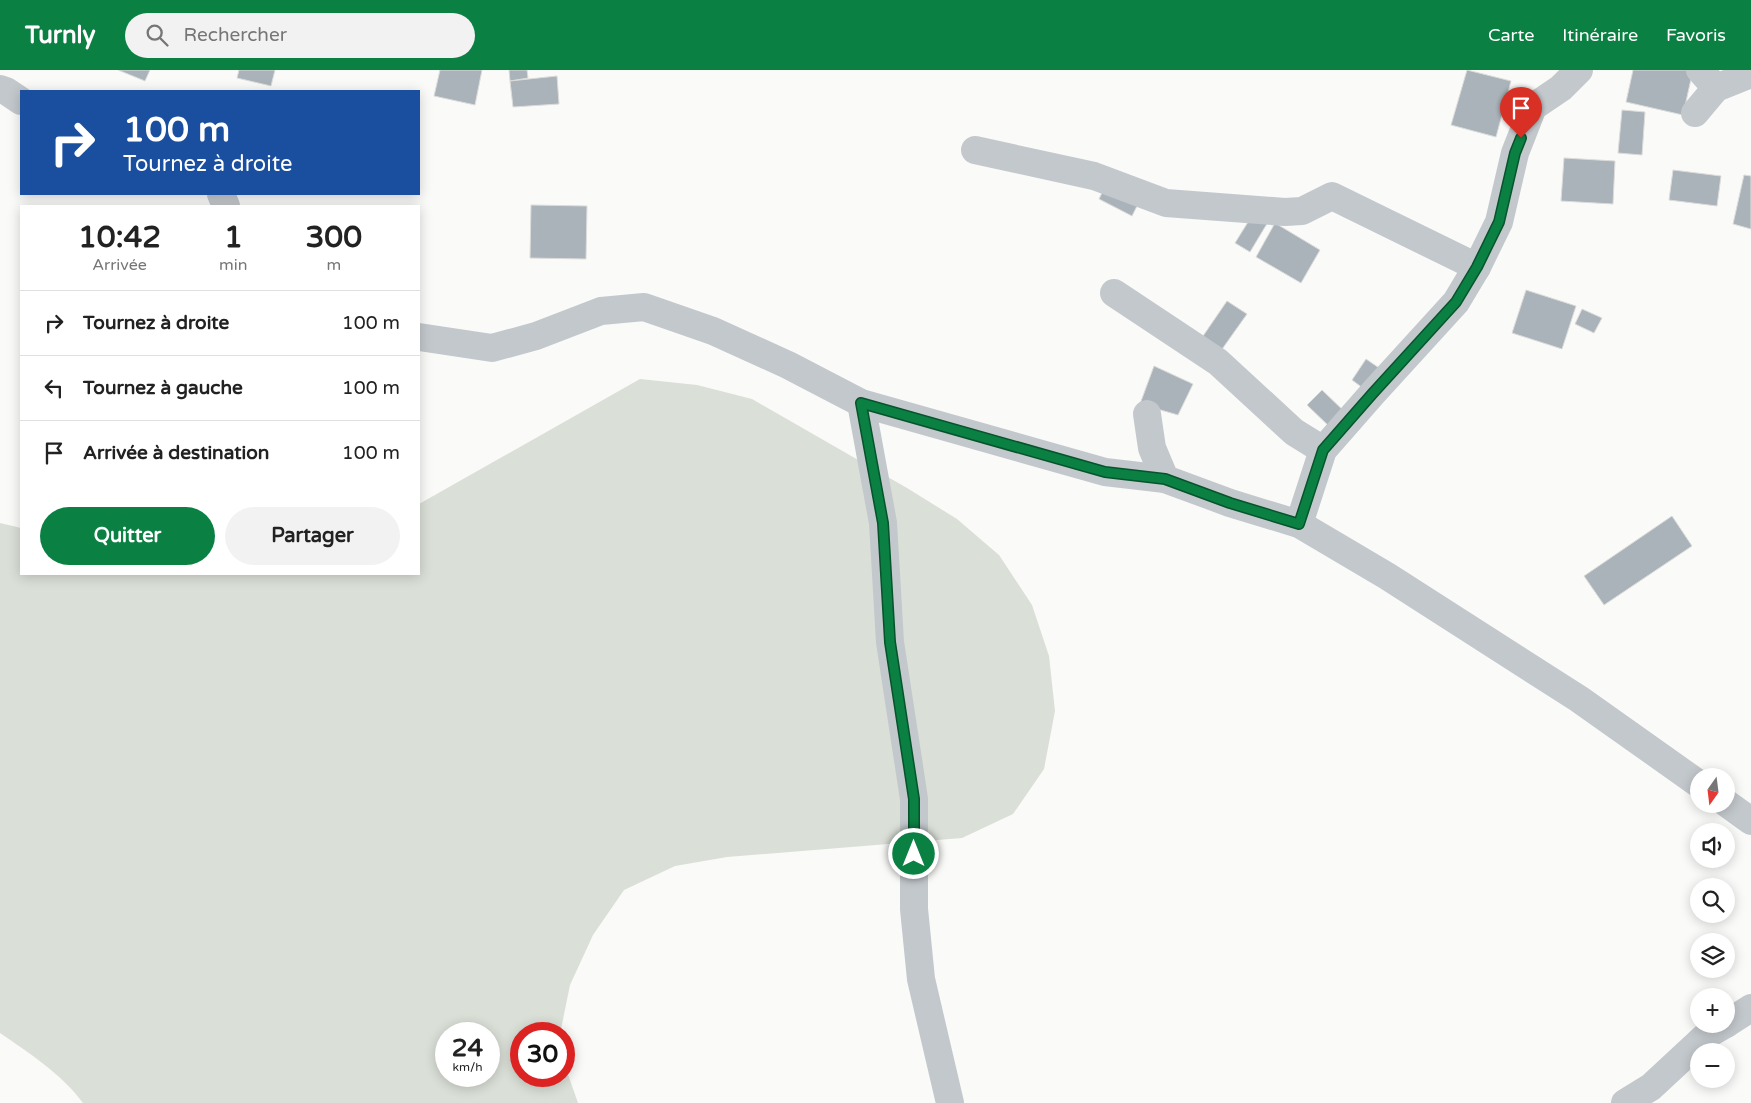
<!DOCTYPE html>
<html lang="fr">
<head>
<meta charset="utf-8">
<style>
  :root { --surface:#fff; --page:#f2f2f2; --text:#222; --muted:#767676; --line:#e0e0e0; --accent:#0b8043 }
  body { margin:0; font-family:"Varela Round",sans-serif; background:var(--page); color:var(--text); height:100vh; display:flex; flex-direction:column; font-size:19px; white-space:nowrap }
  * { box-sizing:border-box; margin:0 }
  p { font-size:16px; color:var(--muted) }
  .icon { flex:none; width:28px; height:28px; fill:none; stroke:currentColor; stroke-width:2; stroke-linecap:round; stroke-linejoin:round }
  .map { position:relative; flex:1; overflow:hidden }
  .panel { position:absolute; left:20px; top:135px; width:400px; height:370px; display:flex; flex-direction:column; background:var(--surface); border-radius:0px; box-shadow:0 2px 12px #0003 }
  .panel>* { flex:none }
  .banner { position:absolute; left:20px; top:20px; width:400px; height:105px; border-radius:0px; box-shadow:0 2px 12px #0003; background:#1a4fa0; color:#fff; overflow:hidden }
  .needle { width:32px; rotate:194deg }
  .controls { position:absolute; left:1690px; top:698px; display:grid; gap:10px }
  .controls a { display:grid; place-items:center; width:45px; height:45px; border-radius:50%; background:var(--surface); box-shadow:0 2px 12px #0003; font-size:25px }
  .speed { position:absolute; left:435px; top:952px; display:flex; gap:10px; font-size:25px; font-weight:700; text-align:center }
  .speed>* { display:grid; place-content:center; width:65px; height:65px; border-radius:50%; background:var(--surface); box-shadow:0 2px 12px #0003; line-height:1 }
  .speed small { font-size:12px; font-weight:400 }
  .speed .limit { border:8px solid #d22; background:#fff; color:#111 }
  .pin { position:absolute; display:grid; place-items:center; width:42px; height:42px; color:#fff; margin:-51px -21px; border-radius:50% 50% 50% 0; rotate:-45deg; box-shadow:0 0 5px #0007 }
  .pin .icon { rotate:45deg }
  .me { position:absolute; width:55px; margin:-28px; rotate:0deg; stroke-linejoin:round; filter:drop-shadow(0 0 4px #0008) }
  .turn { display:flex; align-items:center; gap:18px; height:105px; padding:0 20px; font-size:22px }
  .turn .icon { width:65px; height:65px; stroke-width:2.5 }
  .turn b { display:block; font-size:35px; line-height:42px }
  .eta { display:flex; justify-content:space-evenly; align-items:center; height:85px; text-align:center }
  .eta b { font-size:30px; font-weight:700; line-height:35px }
  .primary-button { display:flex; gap:10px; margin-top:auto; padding:10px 20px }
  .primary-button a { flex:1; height:58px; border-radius:30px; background:var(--accent); color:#fff; font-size:20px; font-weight:700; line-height:58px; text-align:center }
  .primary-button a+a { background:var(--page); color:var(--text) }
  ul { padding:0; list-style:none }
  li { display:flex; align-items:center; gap:15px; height:65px; padding:0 20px; border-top:1px solid var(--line) }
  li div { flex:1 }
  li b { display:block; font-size:19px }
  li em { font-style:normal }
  header { display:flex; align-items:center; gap:30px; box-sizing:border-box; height:70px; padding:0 25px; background:var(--accent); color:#fff }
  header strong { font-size:24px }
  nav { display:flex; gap:28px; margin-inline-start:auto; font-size:18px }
  .search { width:350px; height:45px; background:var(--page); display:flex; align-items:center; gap:12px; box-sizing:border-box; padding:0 18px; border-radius:28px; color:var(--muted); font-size:19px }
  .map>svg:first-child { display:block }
</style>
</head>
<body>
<header>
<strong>Turnly</strong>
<div class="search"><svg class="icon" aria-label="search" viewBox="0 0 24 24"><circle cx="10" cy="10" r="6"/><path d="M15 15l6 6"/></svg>Rechercher</div>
<nav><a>Carte</a><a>Itinéraire</a><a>Favoris</a></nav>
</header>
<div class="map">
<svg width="1751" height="1033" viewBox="0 0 1751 1033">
  <rect width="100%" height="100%" fill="#fafaf8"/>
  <!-- green -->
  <path fill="#dadfd7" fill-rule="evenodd" d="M640,309L697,315L752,329L907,418L957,449L999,485L1032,535L1049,586L1055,641L1044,699L1013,744L962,768L727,787L675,796L624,820L593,865L570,915L560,964H521V1006H564V993L578,1033H83C62,1004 29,983 0,963V453L21,458V504H419V434ZM446,964H489V1006H446Z"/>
  <!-- building -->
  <g fill="#aab3b9" stroke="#dcdcda">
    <polygon points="118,0 150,0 145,11"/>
    <polygon points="239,0 275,0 271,16 237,8"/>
    <polygon points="440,0 482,0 475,35 434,26"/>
    <polygon points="509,0 527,0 528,8 510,11"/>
    <polygon points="1467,0 1511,11 1496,67 1451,55"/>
    <polygon points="1633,0 1693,0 1683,45 1626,32"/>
    <polygon points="557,6 559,34 513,37 510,11"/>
    <polygon points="1622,40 1645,42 1642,85 1618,83"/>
    <polygon points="1564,88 1615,91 1613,134 1561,131"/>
    <polygon points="1673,100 1721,106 1717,136 1669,130"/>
    <polygon points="1744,105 1751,106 1751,159 1733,154"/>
    <polygon points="1107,113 1140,130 1132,146 1099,129"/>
    <polygon points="531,135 587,136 586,189 530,188"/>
    <polygon points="1253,144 1271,147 1250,182 1235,173"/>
    <polygon points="1275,153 1320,180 1301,213 1256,187"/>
    <polygon points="1526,220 1576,236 1562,279 1512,263"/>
    <polygon points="1227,231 1247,244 1220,282 1201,269"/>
    <polygon points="1582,239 1602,248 1594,263 1575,254"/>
    <polygon points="1366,289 1382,300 1367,321 1352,310"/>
    <polygon points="1154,296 1193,314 1178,345 1140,334"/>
    <polygon points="1322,320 1348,345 1333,360 1307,335"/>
    <polygon points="1672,446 1692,476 1604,535 1584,506"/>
  </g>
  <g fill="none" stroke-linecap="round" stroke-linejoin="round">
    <!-- minor -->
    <g stroke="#c3c8cc" stroke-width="28">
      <polyline points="1700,0 1716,18"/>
      <polyline points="0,19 6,21 21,31"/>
      <polyline points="1695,43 1716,18 1751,4"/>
      <polyline points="975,80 1094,106 1166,133 1285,142 1302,141 1332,126 1477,197"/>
      <polyline points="221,124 226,136"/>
      <polyline points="1114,223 1218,292 1294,362 1323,380"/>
      <polyline points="419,267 492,278 536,266 601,241 644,237 713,261 788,295 861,333 1105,402 1165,409 1230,433 1299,454 1387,506 1579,629 1699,714"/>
      <polyline points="861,333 883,453 890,572 914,729 914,839 921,909 950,1033"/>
      <polyline points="1147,344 1152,378 1165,409"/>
      <polyline points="1299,454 1323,380 1373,323 1456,232 1477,197 1499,152 1515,83 1533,37 1561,18 1579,0"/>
      <polyline points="1726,733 1751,751"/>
      <polyline points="1726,954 1751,938"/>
      <polyline points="1625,1033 1651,1017 1707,965 1726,954"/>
    </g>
  </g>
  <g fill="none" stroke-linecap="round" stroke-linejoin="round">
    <!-- route casing -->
    <g stroke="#07532c" stroke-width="12">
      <polyline id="route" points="914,784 914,729 890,572 883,453 861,333 1105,402 1165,409 1230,433 1299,454 1323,380 1373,323 1456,232 1477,197 1499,152 1515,83 1521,68"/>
    </g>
    <!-- route -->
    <use href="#route" stroke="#0b8043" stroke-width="9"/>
  </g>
</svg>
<div class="controls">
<a><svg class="needle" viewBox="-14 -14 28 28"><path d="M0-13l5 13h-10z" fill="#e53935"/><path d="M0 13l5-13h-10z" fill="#767676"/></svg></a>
<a><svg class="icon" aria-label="sound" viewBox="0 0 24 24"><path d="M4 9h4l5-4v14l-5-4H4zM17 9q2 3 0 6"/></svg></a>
<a><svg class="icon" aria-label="search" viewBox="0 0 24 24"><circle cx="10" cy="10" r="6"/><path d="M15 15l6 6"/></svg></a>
<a><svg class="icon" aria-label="layers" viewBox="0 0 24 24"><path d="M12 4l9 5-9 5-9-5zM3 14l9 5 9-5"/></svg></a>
<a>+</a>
<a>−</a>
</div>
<div class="speed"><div>24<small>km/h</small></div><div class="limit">30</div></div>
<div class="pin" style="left:1521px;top:68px;background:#d93025"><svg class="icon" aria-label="arrive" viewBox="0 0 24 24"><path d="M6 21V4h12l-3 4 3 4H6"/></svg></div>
<svg class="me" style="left:914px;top:784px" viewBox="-20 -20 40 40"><circle r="17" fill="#0b8043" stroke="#fff" stroke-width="3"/><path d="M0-11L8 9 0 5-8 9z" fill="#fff"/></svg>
<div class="banner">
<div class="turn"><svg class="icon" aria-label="right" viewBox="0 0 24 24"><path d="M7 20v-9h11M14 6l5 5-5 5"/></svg><div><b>100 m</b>Tournez à droite</div></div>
</div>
<section class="panel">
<div class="eta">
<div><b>10:42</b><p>Arrivée</p></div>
<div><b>1</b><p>min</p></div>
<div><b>300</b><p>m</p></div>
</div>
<ul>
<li><svg class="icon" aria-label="right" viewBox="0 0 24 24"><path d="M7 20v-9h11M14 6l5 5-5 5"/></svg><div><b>Tournez à droite</b></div><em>100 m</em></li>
<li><svg class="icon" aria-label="left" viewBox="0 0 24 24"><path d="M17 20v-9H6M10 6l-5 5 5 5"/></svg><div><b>Tournez à gauche</b></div><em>100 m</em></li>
<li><svg class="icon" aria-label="arrive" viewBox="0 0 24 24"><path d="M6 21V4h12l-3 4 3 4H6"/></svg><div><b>Arrivée à destination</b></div><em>100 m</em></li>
</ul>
<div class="primary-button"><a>Quitter</a><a>Partager</a></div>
</section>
</div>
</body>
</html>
